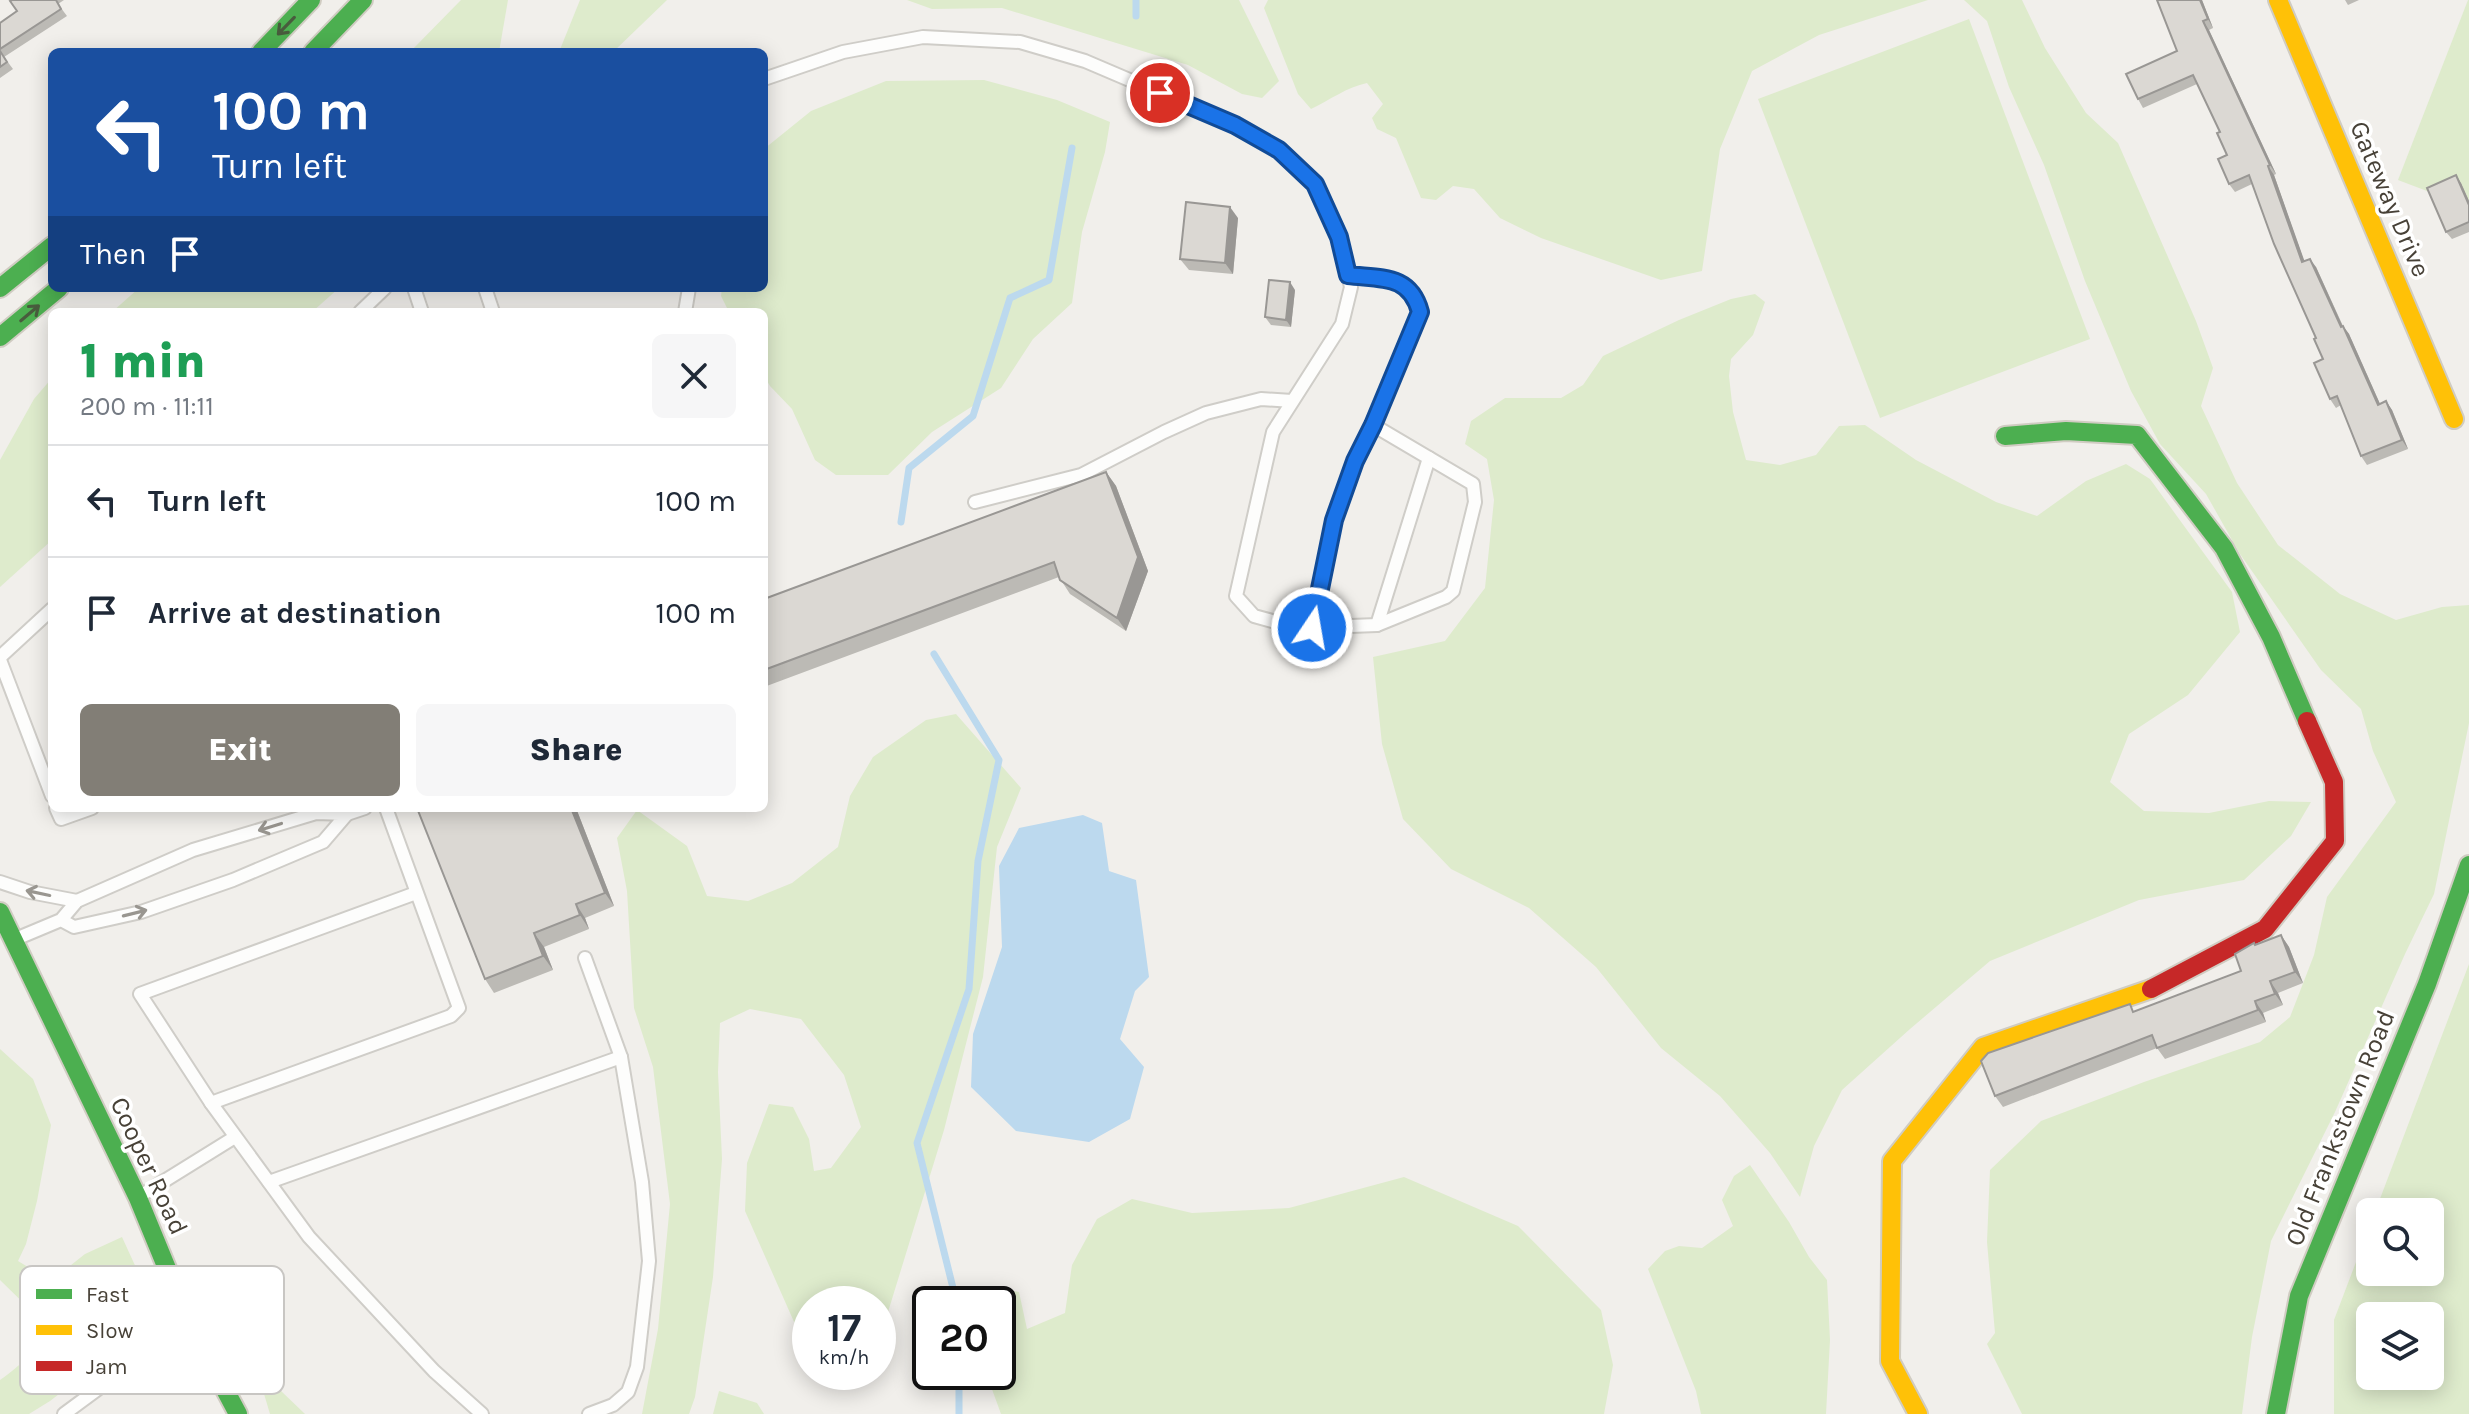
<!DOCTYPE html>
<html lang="en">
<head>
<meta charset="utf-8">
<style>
  :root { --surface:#fff; --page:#f6f6f7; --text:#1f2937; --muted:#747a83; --line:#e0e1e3; --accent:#827e76 }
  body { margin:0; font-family:Karla,sans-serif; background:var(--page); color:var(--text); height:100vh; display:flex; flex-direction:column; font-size:30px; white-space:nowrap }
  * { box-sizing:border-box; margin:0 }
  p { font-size:26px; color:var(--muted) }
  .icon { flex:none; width:44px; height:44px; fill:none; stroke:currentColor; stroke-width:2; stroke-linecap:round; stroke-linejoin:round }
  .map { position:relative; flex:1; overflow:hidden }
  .side { position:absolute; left:48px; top:308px; width:720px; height:504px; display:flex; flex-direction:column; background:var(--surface); border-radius:12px; box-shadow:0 4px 20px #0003 }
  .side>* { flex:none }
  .hud { position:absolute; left:48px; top:48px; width:720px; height:244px; border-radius:12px; box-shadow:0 4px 20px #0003; background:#1a4fa0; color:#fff; overflow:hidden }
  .buttons { position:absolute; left:2356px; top:1198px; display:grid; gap:16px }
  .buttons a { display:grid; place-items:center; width:88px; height:88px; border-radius:12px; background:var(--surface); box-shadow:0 4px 20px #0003; font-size:40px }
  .speed { position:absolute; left:792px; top:1286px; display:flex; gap:16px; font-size:40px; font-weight:700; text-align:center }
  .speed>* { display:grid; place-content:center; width:104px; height:104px; border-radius:50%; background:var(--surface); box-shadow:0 4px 20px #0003; line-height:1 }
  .speed small { font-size:20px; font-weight:400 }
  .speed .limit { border:4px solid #111; border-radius:12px; background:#fff; color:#111 }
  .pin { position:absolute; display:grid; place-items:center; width:68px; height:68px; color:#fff; margin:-34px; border:4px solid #fff; border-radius:50%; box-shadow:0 2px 8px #0007 }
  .me { position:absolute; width:88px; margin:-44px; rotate:12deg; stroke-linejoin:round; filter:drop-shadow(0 0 6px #0008) }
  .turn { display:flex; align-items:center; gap:28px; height:168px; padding:0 32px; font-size:36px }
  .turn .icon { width:104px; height:104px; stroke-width:2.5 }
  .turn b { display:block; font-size:56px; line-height:68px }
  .then { display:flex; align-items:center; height:76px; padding:0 32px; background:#0003; gap:16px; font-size:30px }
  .round { display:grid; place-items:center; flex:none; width:84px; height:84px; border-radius:12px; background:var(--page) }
  .head { display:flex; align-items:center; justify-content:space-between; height:136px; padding:0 32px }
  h1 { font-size:48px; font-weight:800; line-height:60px; color:#1e9e55 }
  .primary-button { display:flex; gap:16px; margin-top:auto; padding:16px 32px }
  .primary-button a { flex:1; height:92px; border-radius:12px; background:var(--accent); color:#fff; font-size:32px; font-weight:800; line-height:92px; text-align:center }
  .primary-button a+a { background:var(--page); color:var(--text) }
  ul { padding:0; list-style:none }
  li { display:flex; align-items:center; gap:24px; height:112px; padding:0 32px; border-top:2px solid var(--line) }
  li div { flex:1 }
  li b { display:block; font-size:30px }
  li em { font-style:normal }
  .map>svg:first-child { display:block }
</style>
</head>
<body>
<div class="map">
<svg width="2469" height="1414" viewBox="0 0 2469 1414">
  <rect width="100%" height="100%" fill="#f1efeb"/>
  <!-- green -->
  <g fill="#deebcc" fill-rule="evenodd">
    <polygon points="461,0 508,0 499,52 410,52"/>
    <polygon points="580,0 667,0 613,52 559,52"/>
    <polygon points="907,0 1239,0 1279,81 1262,98 1242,94 1188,65 1002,8 932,9"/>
    <path d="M1268,0H1928L1819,35L1752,71L1720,149L1702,271L1661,280L1541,238L1500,218L1474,189L1453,186L1436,200L1421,198L1396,138L1377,129L1372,118L1383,104L1367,83C1347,87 1330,100 1311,109L1298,94L1264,8Z"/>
    <polygon points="1964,0 2022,0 2045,48 2086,113 2118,143 2196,321 2213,368 2201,406 2237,483 2278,545 2340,594 2396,620 2442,607 2469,605 2469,723 2434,894 2405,954 2335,1112 2271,1241 2252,1337 2242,1414 2022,1414 1987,1344 1995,1333 1987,1242 1990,1170 2041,1121 2144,1082 2260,1042 2290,1017 2314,955 2327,897 2396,802 2373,751 2361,709 2321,670 2240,554 2206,494 2160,444 2131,391 2085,281 2044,165 2009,87 1987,21"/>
    <polygon points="2468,0 2469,0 2469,207 2398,180"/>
    <polygon points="1969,19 2090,339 1880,418 1758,99"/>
    <polygon points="984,80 1057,100 1110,122 1105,152 1082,232 1072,303 1033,339 1001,388 932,432 888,475 836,475 815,460 792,409 770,386 764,376 764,312 729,312 721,296 722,288 764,288 764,149 811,111 886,81"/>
    <polygon points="139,288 339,288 312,312 112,312"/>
    <polygon points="1755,294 1765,302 1753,335 1731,359 1729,376 1733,412 1746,460 1780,465 1816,455 1839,426 1865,425 1916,460 1996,502 2037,516 2086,481 2126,464 2150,479 2232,592 2240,632 2188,695 2129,734 2110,782 2144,811 2209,813 2269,801 2311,802 2291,836 2244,880 2139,900 1990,961 1910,1029 1842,1090 1814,1146 1800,1197 1770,1153 1720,1096 1661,1048 1596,967 1529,908 1451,869 1403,819 1382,744 1373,657 1445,641 1485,588 1494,500 1487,459 1465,444 1471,421 1505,398 1561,398 1583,385 1603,356 1679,320 1731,299"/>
    <polygon points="52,378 52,540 0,587 0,460 34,399"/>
    <polygon points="956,714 1021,788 997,847 983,977 944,1130 880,1338 878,1339 878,1304 810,1304 810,1358 745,1211 747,1163 769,1104 793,1107 809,1139 814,1171 831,1168 861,1127 844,1075 801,1019 750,1009 720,1023 718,1072 722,1159 713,1277 695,1397 689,1414 642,1414 658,1329 670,1204 653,1067 634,1008 627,891 617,838 637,810 687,846 707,896 748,901 792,883 838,847 850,796 873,757 926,720"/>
    <path d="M2469,964V1414H2334V1320L2370,1225V1272H2430V1212H2375ZM2370,1316H2430V1376H2370Z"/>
    <path d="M0,1049L33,1079L51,1125L37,1201L26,1244L18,1261L51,1281L85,1254L122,1237L138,1272L147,1306L132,1338L50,1401L29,1414H0V1380C22,1365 39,1348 43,1322L0,1280Z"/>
    <polygon points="1750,1165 1789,1222 1809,1257 1827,1280 1830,1340 1826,1414 1701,1414 1696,1391 1648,1269 1665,1251 1679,1246 1702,1248 1733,1226 1722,1200 1734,1176"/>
    <polygon points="1404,1177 1518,1226 1601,1310 1613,1365 1604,1414 1001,1414 989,1381 941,1373 998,1372 998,1304 973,1304 990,1287 1019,1292 1027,1329 1065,1313 1072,1265 1097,1219 1132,1199 1192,1213 1289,1208"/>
    <polygon points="256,1367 305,1414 270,1414"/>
    <polygon points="719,1391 757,1403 764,1414 713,1414"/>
  </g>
  <!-- water -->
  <polygon fill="#bcd9ee" points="1083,815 1102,823 1109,871 1136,880 1149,977 1135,991 1120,1039 1144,1067 1130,1119 1089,1142 1016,1131 971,1087 973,1034 1002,947 999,866 1019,828"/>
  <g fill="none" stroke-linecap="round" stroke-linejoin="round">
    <!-- stream -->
    <g stroke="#bcd9ee" stroke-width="7">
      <polyline points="1136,16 1136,0"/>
      <polyline points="901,522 909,468 973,416 1010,298 1049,280 1072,148"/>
      <polyline points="934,654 999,760 978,861 969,989 917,1143 957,1304"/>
      <polyline points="959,1372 959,1414"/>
    </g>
    <!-- lane casing -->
    <g stroke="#cfcdc8" stroke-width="16">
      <g id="lane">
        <path d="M764,79L843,52L923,37L1020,42L1085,61L1235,125L1279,150L1315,184L1339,237L1351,287L1342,324L1273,432L1236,596L1254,616L1298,628L1377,625L1446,597L1453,591L1475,502L1473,484L1373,425L1420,312C1410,274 1381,279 1348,275"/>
        <polyline points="414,288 422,312"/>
        <polyline points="485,288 493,312"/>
        <polyline points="360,312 385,288"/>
        <polyline points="685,312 689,288"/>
        <polyline points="975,502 1081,475 1164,432 1206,413 1261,399 1292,401"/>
        <polyline points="1377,625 1429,458"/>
        <polyline points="1312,628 1334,520 1355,461 1373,425"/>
        <polyline points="0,657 52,609"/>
        <polyline points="0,660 52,796"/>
        <polyline points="56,808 61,819 92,808"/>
        <polyline points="347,814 365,808"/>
        <polyline points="0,882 30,892 77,901"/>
        <polyline points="416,893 140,994 211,1103 309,1237 434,1371 482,1414"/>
        <polyline points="18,938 61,920 77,901 193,850 316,813 347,814 323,842 233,880 141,912 74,927 61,920"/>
        <polyline points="585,958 621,1057 642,1182 649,1261 637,1367 628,1392 613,1405 589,1414"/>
        <polyline points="211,1103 451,1016 459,1008 386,808"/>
        <polyline points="269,1182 621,1057"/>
        <polyline points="140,1196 235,1137"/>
        <polyline points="64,1414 186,1324"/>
      </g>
    </g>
    <!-- fast casing -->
    <g stroke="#d0ccc2" stroke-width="22">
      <g id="fast">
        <polyline points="261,52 311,0"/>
        <polyline points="313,52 363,0"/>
        <polyline points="0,288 52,246"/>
        <polyline points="0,337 59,288"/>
        <polyline points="2005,436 2066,431 2137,435 2224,548 2271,637 2307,721"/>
        <polyline points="0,912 138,1198 189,1322 238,1414"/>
        <polyline points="2276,1414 2299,1296 2427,984 2469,865"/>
      </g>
    </g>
    <!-- slow casing -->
    <g stroke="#d0ccc2" stroke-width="22">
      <g id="slow">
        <polyline points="2278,0 2454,419"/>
        <polyline points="1918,1414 1890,1361 1892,1161 1983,1047 2151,989"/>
      </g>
    </g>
    <!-- jam casing -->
    <g stroke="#d0ccc2" stroke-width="22">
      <polyline id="jam" points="2151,989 2265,929 2335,841 2334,782 2307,721"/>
    </g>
    <!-- lane -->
    <use href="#lane" stroke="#fdfdfc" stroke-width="12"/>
    <!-- fast -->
    <use href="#fast" stroke="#4caf50" stroke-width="18"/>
    <!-- slow -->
    <use href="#slow" stroke="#ffc107" stroke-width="18"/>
    <!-- jam -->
    <use href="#jam" stroke="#c62828" stroke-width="18"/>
  </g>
  <!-- wall -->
  <g fill="#bcbab5">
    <polygon points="12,0 64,0 58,4 67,16 4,57 13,69 0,78 0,23 17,11"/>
    <polygon points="2157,0 2202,0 2213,28 2209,30 2276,174 2274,175 2304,261 2316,267 2343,326 2349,334 2380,404 2386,401 2392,410 2408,449 2367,465 2361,456 2341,405 2336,408 2330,399 2323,359 2316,338 2252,184 2235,192 2229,184 2227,155 2220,132 2197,84 2143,108 2138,99 2177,51"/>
    <polygon points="2345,0 2359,0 2348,5"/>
    <polygon points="2461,183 2469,201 2469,232 2452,239 2446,232"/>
    <polygon points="1238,218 1233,274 1189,270 1180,259"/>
    <polygon points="1295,290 1291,327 1271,325 1265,317"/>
    <polygon points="1106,472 1116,486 1148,571 1126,631 1070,594 1059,577 764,687 764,599"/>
    <polygon points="576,808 614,906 585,918 589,929 544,947 553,970 494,993 485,979"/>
    <polygon points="2281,935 2289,947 2303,983 2278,993 2283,1005 2263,1013 2266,1022 2165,1059 2157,1048 2003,1107 1995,1096 2135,1011 2241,971 2256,944"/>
  </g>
  <!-- shaded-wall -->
  <g fill="#999794">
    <polygon points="2200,0 2202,0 2213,28 2208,19"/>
    <polygon points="2203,21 2209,30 2276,174 2270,165"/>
    <polygon points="2268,166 2274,175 2308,271 2302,262"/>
    <polygon points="2456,175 2461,183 2469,201 2469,205"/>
    <polygon points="1230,207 1238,218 1233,274 1225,263"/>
    <polygon points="2310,259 2316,267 2347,336 2341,327"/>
    <polygon points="1290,282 1295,290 1291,327 1286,320"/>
    <polygon points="2343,326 2349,334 2384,413 2378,405"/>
    <polygon points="2386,401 2392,410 2408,449 2402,440"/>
    <polygon points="1106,472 1116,486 1148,571 1126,631 1117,618"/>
    <polygon points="571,808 576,808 614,906 605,893"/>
    <polygon points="576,904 585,918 589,929 580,915"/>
    <polygon points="534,933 544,947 553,970 543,956"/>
    <polygon points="2281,935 2289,947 2303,983 2295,972"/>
    <polygon points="2270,981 2278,993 2283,1005 2275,994"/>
    <polygon points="2255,1001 2263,1013 2266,1022 2258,1010"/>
  </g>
  <!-- building -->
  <g fill="#dbd8d3" stroke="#999794" stroke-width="2">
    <polygon points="12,0 56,0 61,9 0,49 0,23 17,11 10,1"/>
    <polygon points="2157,0 2200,0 2208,19 2203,21 2270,165 2268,166 2302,262 2310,259 2341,327 2343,326 2378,405 2386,401 2402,440 2361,456 2337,396 2330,399 2314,363 2323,359 2314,339 2316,338 2274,244 2249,175 2229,184 2218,159 2227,155 2217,133 2220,132 2193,75 2138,99 2126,74 2177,51"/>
    <polygon points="0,51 7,62 0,67"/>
    <polygon points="2456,175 2469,205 2469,222 2446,232 2427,188"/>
    <polygon points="1186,202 1230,207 1225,263 1180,259"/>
    <polygon points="1269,280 1290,282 1286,320 1265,317"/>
    <polygon points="1106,472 1138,557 1117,618 1060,580 1054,562 764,670 764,599"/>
    <polygon points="417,808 571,808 605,893 576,904 580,915 534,933 543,956 485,979"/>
    <polygon points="2281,935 2295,972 2270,981 2275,994 2255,1001 2258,1010 2157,1048 2152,1035 1995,1096 1981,1061 1988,1053 2130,1004 2133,1012 2241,971 2235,954 2254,943 2255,945"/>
  </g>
  <!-- one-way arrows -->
  <defs><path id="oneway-shaft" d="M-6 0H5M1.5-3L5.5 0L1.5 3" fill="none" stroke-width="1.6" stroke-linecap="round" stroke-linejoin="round" transform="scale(2)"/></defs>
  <g stroke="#485c3d">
    <use href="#oneway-shaft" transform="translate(286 26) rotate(134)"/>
    <use href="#oneway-shaft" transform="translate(30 313) rotate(-40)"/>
  </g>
  <g stroke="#999690">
    <use href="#oneway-shaft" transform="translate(270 827) rotate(163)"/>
    <use href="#oneway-shaft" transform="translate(38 893) rotate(-168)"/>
    <use href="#oneway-shaft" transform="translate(135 913) rotate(-14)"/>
  </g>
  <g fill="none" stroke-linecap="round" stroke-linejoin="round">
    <!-- route casing -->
    <g stroke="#114b97" stroke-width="20">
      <path id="route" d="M1160,93L1235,125L1279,150L1315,184L1339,237L1348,275C1381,279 1410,274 1420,312L1373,425L1355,461L1334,520L1312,628"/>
    </g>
    <!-- route -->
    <use href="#route" stroke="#1a73e8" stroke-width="14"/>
  </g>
  <g text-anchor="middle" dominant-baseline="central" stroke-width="7" stroke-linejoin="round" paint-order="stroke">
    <!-- street labels -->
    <g font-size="26" fill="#474137" stroke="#fff">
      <text transform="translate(2390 199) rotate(67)">Gateway Drive</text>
      <text transform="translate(2340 1128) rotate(-68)">Old Frankstown Road</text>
      <text transform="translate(149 1166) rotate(65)">Cooper Road</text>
    </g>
  </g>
  <!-- legend -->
  <rect x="20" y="1266" width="264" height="128" rx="12" fill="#fff" stroke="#c8c6c3" stroke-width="2"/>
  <rect x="36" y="1289" width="36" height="10" fill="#4caf50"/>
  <rect x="36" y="1325" width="36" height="10" fill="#ffc107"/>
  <rect x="36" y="1361" width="36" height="10" fill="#c62828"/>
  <g font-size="22" fill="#474137">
    <text x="86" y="1302">Fast</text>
    <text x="86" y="1338">Slow</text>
    <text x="86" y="1374">Jam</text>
  </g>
</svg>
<div class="buttons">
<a><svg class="icon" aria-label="search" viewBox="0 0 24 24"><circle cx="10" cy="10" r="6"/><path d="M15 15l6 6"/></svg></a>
<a><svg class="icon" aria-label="layers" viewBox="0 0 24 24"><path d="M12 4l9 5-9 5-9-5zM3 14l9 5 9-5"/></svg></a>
</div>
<div class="speed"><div>17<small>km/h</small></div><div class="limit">20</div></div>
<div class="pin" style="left:1160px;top:93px;background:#d93025"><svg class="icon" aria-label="arrive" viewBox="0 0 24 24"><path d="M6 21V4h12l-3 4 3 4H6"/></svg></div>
<svg class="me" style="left:1312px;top:628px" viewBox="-20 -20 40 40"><circle r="17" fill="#1a73e8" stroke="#fff" stroke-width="3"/><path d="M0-11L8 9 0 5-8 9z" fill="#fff"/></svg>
<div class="hud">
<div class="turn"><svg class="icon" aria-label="left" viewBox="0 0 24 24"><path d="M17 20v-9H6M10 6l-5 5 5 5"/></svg><div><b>100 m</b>Turn left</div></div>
<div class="then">Then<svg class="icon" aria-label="arrive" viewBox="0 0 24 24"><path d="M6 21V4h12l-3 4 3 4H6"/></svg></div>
</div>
<section class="side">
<div class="head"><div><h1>1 min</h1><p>200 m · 11:11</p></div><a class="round"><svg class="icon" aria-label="close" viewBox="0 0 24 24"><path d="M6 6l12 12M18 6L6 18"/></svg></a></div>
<ul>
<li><svg class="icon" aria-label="left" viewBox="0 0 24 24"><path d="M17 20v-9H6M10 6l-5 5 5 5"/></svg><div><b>Turn left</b></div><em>100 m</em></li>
<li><svg class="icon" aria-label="arrive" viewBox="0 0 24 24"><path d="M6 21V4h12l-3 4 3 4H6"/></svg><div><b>Arrive at destination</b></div><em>100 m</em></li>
</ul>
<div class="primary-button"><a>Exit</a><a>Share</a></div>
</section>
</div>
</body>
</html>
